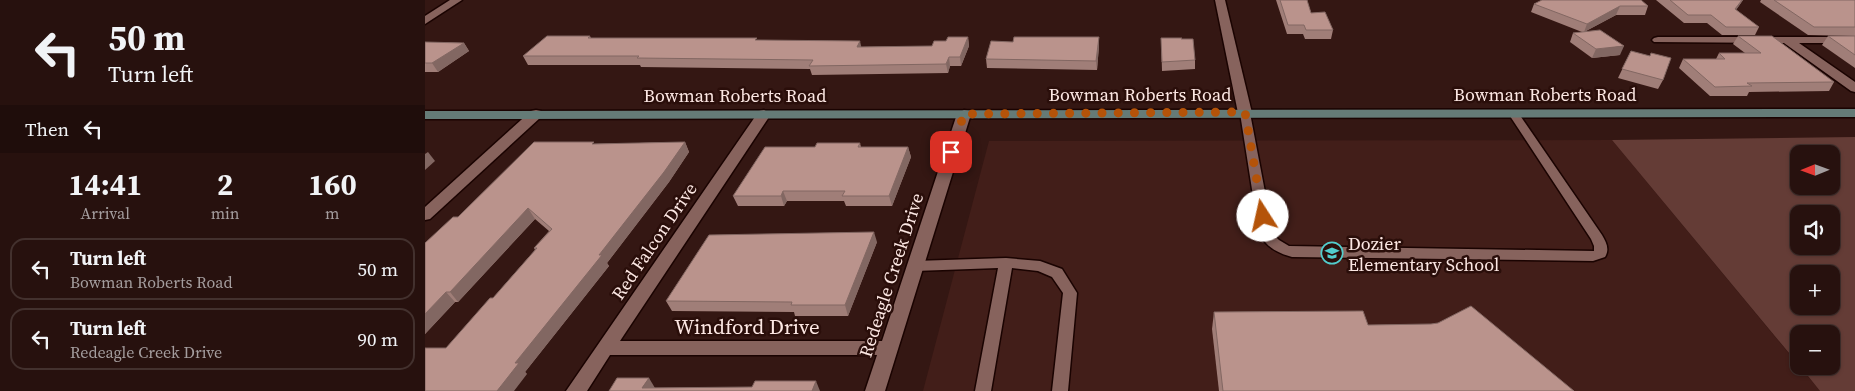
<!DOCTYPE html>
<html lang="en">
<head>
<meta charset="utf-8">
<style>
  :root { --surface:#27110e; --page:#2f1a17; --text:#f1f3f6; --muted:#a49d9e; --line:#43312e }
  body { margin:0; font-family:"Source Serif 4",serif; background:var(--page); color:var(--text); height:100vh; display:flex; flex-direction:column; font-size:19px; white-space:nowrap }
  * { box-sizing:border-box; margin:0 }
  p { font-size:16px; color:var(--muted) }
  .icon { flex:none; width:28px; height:28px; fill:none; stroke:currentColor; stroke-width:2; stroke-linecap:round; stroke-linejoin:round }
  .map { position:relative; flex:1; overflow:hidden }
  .sheet { display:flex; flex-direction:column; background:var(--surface); width:425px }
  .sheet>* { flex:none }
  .banner { background:#27110e; color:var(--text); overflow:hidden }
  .needle { width:32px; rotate:269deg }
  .controls { position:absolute; left:1365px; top:145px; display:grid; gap:10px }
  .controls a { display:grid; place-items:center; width:50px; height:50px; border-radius:10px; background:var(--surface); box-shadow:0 1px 4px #0004,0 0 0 1px var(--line); font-size:25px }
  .pin { position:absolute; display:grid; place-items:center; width:42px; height:42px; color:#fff; margin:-21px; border-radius:10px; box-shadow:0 2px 8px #0006 }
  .me { position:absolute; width:55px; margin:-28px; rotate:350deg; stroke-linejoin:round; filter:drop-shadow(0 0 4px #0008) }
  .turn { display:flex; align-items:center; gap:18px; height:105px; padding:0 25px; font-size:22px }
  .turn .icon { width:65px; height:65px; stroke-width:2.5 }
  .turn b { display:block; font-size:35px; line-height:42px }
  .then { display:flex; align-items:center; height:48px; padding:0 25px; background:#0003; gap:10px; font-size:19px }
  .eta { display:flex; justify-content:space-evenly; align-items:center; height:85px; text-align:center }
  .eta b { font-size:30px; font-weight:700; line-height:35px }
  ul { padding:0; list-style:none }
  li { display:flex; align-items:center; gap:15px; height:62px; margin:0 10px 8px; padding:0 15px; border:2px solid var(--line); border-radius:15px }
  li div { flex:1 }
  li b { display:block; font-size:19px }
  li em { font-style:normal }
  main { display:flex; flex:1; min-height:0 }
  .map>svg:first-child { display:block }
</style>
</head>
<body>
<main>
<section class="sheet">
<div class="banner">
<div class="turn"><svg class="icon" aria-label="left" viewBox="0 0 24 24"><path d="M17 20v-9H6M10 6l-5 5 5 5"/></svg><div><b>50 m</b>Turn left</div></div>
<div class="then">Then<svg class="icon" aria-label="left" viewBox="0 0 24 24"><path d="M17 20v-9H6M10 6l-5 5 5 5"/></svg></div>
</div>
<div class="eta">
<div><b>14:41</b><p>Arrival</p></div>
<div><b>2</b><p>min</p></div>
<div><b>160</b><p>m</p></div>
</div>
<ul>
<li><svg class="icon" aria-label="left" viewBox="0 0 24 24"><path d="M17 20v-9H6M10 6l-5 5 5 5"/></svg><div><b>Turn left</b><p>Bowman Roberts Road</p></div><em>50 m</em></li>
<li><svg class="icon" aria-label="left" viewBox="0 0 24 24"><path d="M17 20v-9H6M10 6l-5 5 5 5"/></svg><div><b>Turn left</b><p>Redeagle Creek Drive</p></div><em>90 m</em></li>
</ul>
</section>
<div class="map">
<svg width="1430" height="391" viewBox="0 0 1430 391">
  <rect width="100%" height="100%" fill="#341713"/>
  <!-- built -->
  <polygon fill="#421e19" points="1187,140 1395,391 498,391 564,141"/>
  <!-- green -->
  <path fill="#643c36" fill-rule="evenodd" d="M1430,137V391H1395L1375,366H1406V334H1374V365L1187,140ZM1374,154H1406V186H1374ZM1374,214H1406V246H1374ZM1374,274H1406V306H1374Z"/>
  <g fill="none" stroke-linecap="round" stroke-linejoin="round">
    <!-- lane casing -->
    <g stroke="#1a0301" stroke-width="3">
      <g id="lane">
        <path d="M820,110L825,113L848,234L854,240L864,246L1169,251V246L1166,239L1083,113L1088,110L1092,111L1177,235C1181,242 1185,249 1180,257L1168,261L867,257C852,253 842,247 834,234L815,113Z"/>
        <polygon points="581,258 615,261 637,269 652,293 643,391 627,391 638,293 627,277 613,271 587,268 566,391 550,391 573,268 490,271 485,269 483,266 485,263 490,261"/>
      </g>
    </g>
    <!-- street casing -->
    <g stroke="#1a0301" stroke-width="3">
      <g id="street">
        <polygon points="25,0 37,0 0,24 0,16"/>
        <polygon points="790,0 800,0 827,113 825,116 815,116 813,113"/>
        <polygon points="1233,37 1430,37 1430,43 1374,43 1430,82 1430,92 1426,91 1359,43 1229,42 1227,40 1229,38"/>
        <polygon points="111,110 116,111 118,114 116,117 5,219 0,220 0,207 106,111"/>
        <polygon points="339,110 346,114 195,341 457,341 532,114 539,110 544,111 546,114 460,391 440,391 452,355 185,355 162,391 141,391 334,111"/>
      </g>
    </g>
    <!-- secondary casing -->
    <g stroke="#1a0301" stroke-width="3">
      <polygon id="secondary" points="1430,109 1430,117 0,119 0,111"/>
    </g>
    <!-- lane -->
    <use href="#lane" fill="#87635d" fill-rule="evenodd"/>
    <!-- street -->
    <use href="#street" fill="#87635d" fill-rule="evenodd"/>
    <!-- secondary -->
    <use href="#secondary" fill="#657b77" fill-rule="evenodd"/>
  </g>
  <!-- wall -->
  <g fill="#a07e78">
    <polygon points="851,0 882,0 886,13 908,30 906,39 880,39 878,34 862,34"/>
    <polygon points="1231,0 1318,0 1311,10 1334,27 1330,35 1297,35 1282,23 1259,23"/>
    <polygon points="1336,0 1430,0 1430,36 1383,35 1335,2"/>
    <polygon points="1109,4 1223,6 1220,15 1191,15 1161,31 1195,55 1167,58 1145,42 1148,33 1157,32 1106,12"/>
    <polygon points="165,36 166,38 333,40 437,47 507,46 521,41 543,37 544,46 536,66 525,66 523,73 387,75 385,69 216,67 215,65 103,65 98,56"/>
    <polygon points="1313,36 1409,82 1404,91 1324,92 1322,96 1285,96 1254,68 1258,59 1291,59 1294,53 1320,53 1308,44"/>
    <polygon points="1403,36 1430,36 1430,68 1397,45"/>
    <polygon points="736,38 756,39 770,60 770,69 737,71"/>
    <polygon points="0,42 39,43 44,51 13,72 0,72"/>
    <polygon points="674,46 672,70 562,68 561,59"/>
    <polygon points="1206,51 1238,80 1233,89 1193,78"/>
    <polygon points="260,142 264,152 244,182 182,263 184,266 100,372 102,374 21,348 68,298 110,250 109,248 124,231 110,219 33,302 30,302 0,334 0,243 169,144"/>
    <polygon points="435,143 436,147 483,147 486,157 467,206 421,206 419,201 362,201 359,206 313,206 308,196 390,147"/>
    <polygon points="452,242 423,316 370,316 369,312 247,311 241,301"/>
    <polygon points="789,312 1149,391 794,391 787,329"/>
  </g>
  <!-- shaded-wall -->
  <g fill="#826762">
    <polygon points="1317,0 1318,0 1306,17 1310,9"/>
    <polygon points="1195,6 1191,15 1159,32 1162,24"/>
    <polygon points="543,37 544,46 536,66 535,57"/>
    <polygon points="674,37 674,46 672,70 671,61"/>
    <polygon points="435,41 437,50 432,47"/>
    <polygon points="39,43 44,51 13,72 7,63"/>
    <polygon points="1199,46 1195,55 1167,58 1171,49"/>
    <polygon points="524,57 525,66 523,73 521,64"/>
    <polygon points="260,142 264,152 244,182 182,263 184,266 100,372 102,374 89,391 72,391 90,363 174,255"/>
    <polygon points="483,147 486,157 467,206 464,196"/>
    <polygon points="3,152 10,161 0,170 0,154"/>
    <polygon points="358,191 362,201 359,206 356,196"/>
    <polygon points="103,208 110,219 33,302 25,292"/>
    <polygon points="449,232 452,242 423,316 420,305"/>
    <polygon points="21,292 30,302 0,334 0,314"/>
    <polygon points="224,378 230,388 217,388"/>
    <polygon points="391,381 395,391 387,391"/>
  </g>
  <!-- building -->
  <g fill="#ba938c" stroke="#826762">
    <polygon points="855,0 882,0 886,13 900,12 908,30 881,30 879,25 863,25"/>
    <polygon points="1117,0 1216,0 1223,6 1195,6 1162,24 1109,4"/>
    <polygon points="1245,0 1317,0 1310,9 1334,27 1301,27 1286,15 1263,15"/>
    <polygon points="1349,0 1430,0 1430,27 1389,27"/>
    <polygon points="1175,30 1199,46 1171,49 1148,33"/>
    <polygon points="122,36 165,36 163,38 332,38 330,40 435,41 432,47 507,46 509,41 521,41 523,37 543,37 535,57 524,57 521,64 384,66 388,60 212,58 214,56 98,56"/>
    <polygon points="1313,36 1347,36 1409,82 1322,83 1327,86 1290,87 1258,59 1300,59 1294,53 1336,53"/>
    <polygon points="1403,36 1430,36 1430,55"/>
    <polygon points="589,37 674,37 671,61 561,59 566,41 588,42"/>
    <polygon points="736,38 757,38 756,39 768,39 770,60 737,62"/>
    <polygon points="0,42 39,43 7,63 0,63"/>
    <polygon points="1206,51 1225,56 1226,53 1246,58 1238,80 1197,69"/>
    <polygon points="109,142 169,142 167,144 260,142 239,172 174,255 177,255 90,363 94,363 72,391 0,391 0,348 21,348 65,298 68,298 112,248 109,248 127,229 103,208 25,292 21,292 0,314 0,243 28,217 33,217"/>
    <polygon points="392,143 435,143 433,147 483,147 464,196 417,196 420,191 358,191 356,196 308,196 340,147 390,147"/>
    <polygon points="449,232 420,305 366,305 367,302 241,301 284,235"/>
    <polygon points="1046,306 1149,391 798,391 789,312 938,311 943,325 1006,324 1013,323"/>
    <polygon points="192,378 224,378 217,388 327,387 330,381 391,381 387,391 184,391"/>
  </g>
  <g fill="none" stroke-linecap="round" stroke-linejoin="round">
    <!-- route -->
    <polyline stroke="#b45309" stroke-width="9" stroke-dasharray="0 16.2" points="526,152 539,114 820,112 838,216"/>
  </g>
  <!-- icons -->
  <defs>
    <g id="school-ring" transform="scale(1.125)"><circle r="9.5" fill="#2a0e0a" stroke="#52cdcd" stroke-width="1.5"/><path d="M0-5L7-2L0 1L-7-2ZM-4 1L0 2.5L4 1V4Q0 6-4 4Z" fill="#52cdcd"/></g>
  </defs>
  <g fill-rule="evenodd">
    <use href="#school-ring" x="907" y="253"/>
  </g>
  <g text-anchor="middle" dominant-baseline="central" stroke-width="5" stroke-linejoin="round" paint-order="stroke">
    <!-- street labels -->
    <g font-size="18" fill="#fce7e3" stroke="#2a0e0a">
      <text x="715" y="94">Bowman Roberts Road</text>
      <text x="1120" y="94">Bowman Roberts Road</text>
      <text x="310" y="95">Bowman Roberts Road</text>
      <text transform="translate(229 241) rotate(-56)">Red Falcon Drive</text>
      <text transform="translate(466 275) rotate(-72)">Redeagle Creek Drive</text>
    </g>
    <!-- poi labels -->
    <g font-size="18" fill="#fce7e3" stroke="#2a0e0a" text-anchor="start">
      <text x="923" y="243">Dozier<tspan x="923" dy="21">Elementary School</tspan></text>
    </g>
    <!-- near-street labels -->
    <g font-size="21" fill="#fce7e3" stroke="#2a0e0a">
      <text x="322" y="326">Windford Drive</text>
    </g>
  </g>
</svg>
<div class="controls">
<a><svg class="needle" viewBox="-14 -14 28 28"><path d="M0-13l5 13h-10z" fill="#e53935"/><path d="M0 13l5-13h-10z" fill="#a49d9e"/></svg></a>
<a><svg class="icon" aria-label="sound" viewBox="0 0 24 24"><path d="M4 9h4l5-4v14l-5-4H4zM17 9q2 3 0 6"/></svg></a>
<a>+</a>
<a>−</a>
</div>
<div class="pin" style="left:526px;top:152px;background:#d93025"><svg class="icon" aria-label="arrive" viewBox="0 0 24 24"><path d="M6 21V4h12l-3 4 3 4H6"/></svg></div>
<svg class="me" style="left:838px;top:216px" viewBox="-20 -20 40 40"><circle r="19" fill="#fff"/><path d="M0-13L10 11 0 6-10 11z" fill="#b45309"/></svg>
</div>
</main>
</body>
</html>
